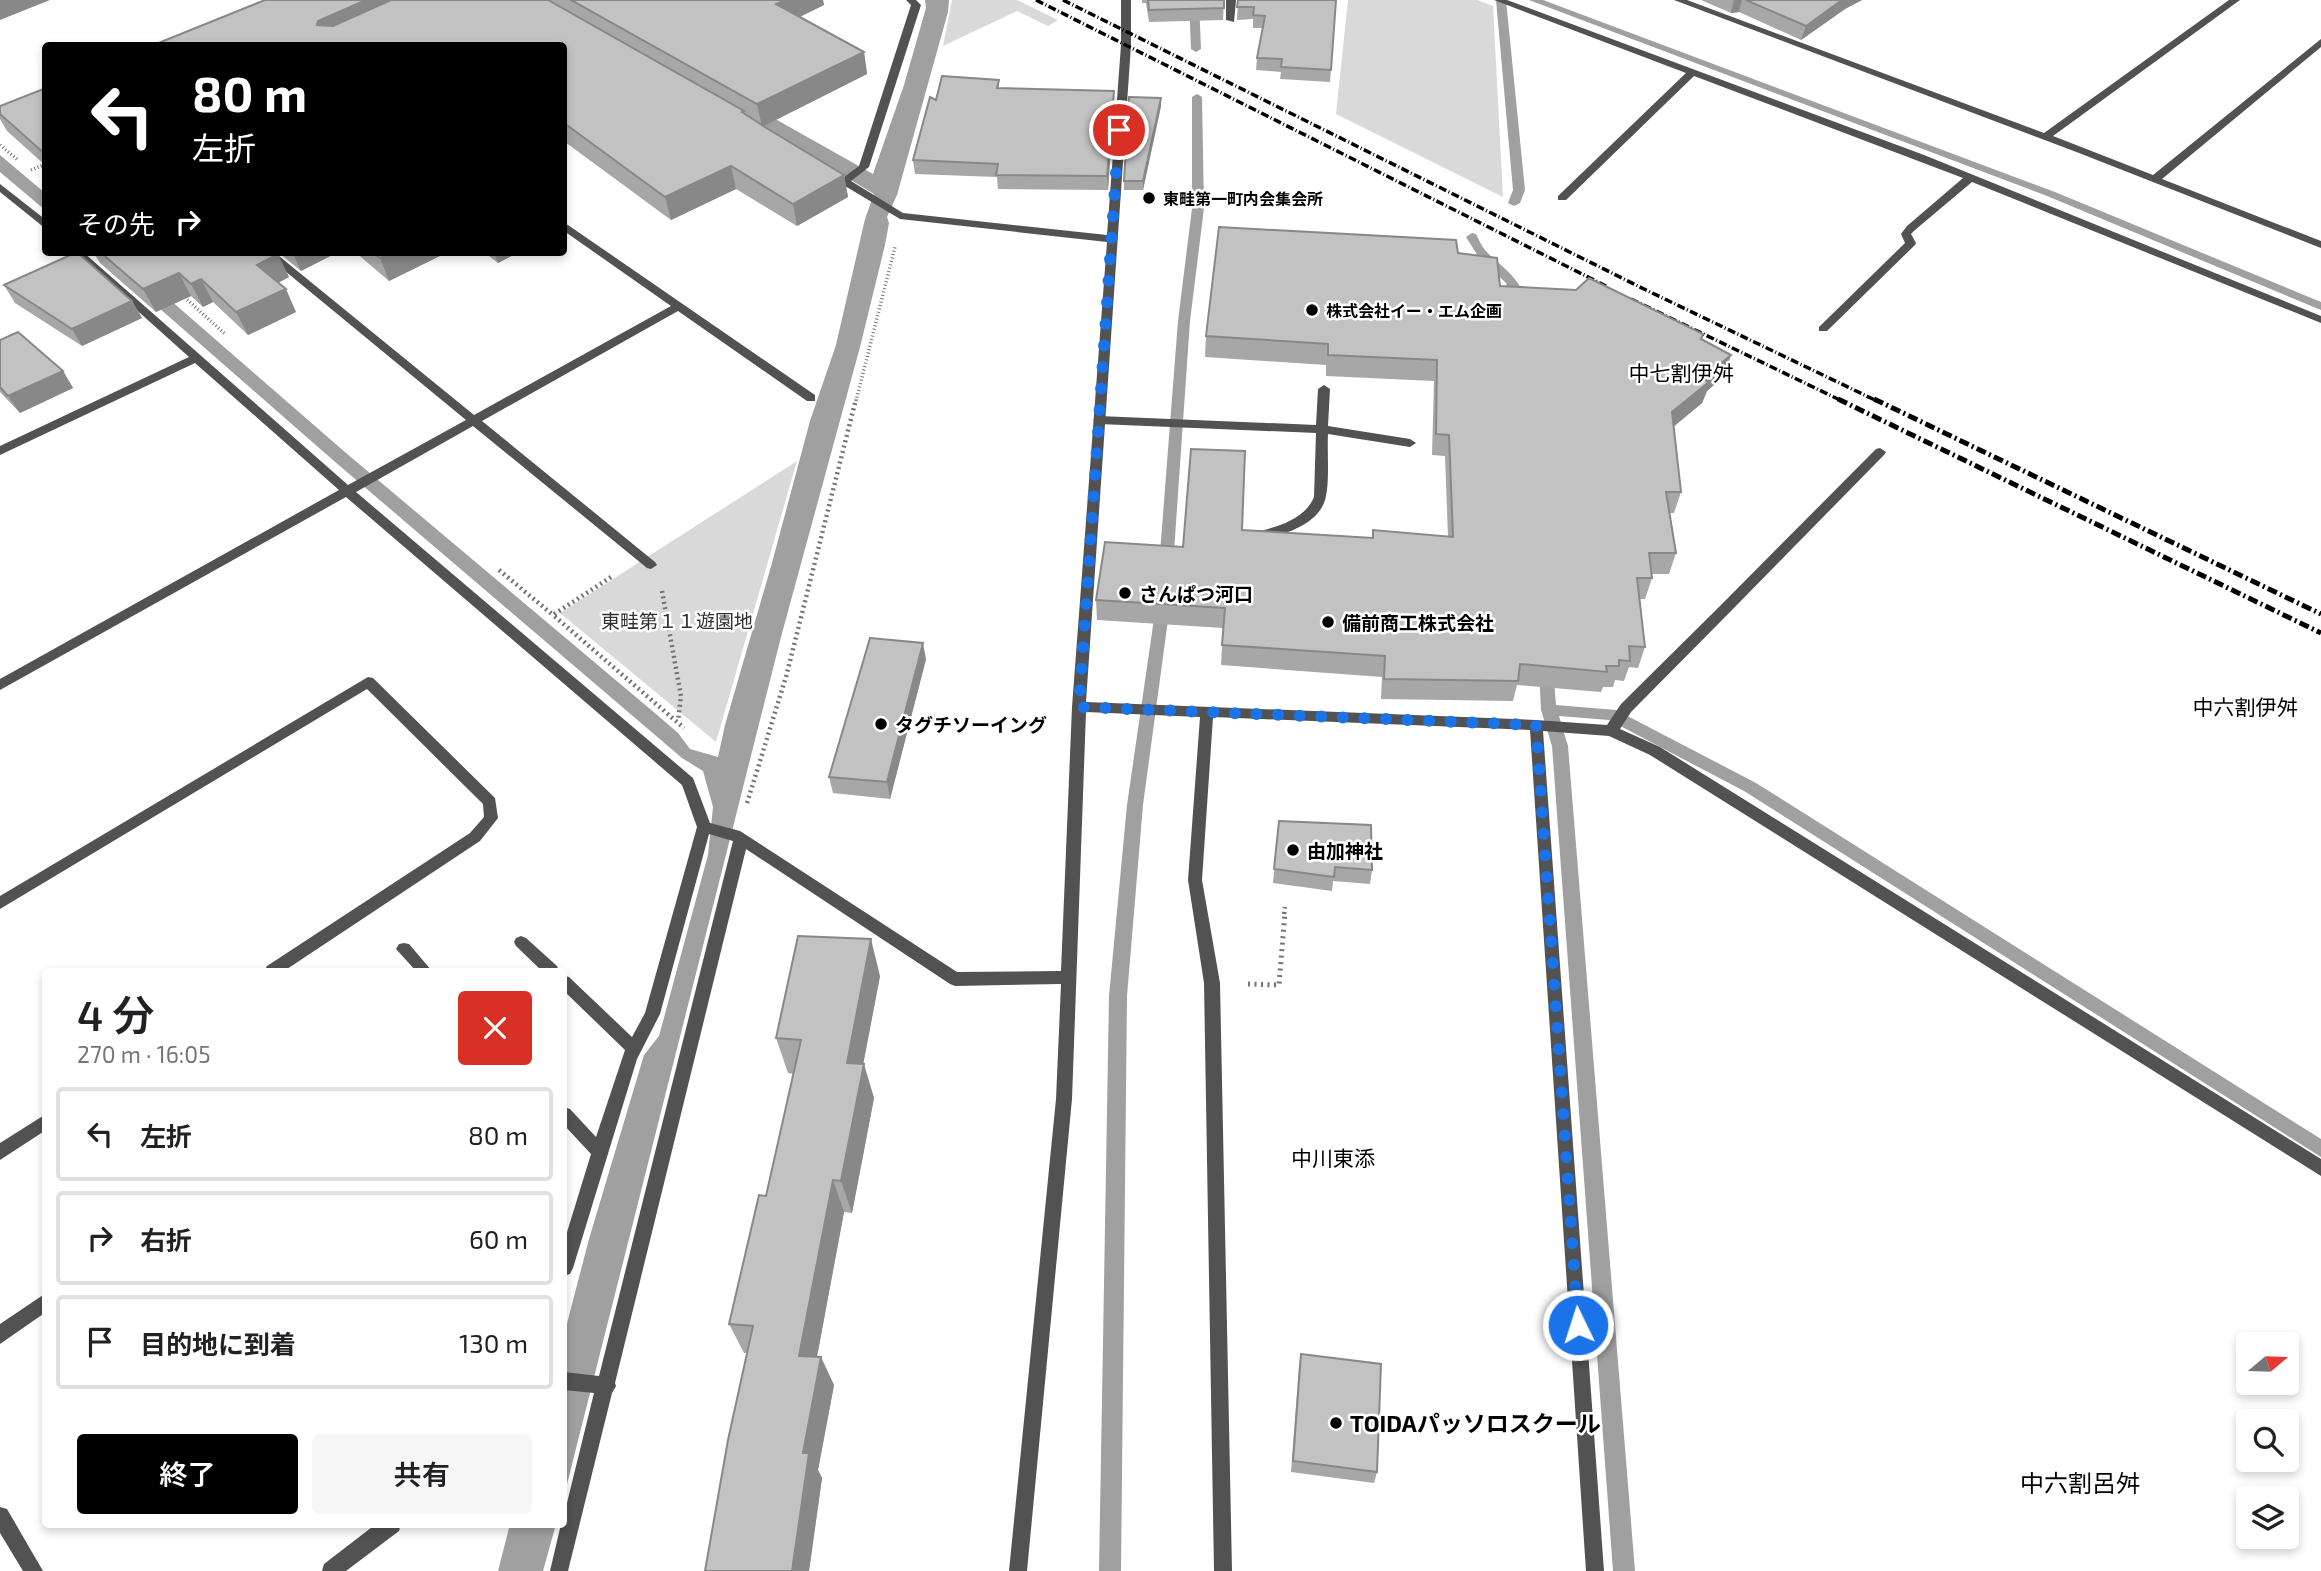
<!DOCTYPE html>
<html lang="ja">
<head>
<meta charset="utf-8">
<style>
  :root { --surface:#fff; --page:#f6f6f6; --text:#202124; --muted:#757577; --line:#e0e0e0; --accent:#000 }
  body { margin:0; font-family:"Exo 2","Noto Sans JP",sans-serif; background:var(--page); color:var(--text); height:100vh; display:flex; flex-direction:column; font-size:26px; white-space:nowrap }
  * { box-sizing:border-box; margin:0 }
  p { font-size:23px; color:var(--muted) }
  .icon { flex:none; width:38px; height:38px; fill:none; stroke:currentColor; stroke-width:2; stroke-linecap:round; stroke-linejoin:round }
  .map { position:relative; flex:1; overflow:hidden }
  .sheet { position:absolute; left:42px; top:968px; width:525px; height:560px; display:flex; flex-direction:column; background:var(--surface); border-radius:7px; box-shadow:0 4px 10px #0003 }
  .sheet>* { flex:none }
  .guide { position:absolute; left:42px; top:42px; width:525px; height:214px; border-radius:7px; box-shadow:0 4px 10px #0003; background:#000; color:#fff; overflow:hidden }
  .needle { width:46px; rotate:71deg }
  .fabs { position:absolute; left:2236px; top:1332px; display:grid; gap:14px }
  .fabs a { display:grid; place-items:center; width:63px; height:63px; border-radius:7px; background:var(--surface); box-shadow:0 4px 10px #0003; font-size:35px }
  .pin { position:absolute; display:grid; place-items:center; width:60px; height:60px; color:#fff; margin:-30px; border:4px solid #fff; border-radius:50%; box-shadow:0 2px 7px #0007 }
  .me { position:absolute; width:77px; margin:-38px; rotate:356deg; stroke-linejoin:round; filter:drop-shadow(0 0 5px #0008) }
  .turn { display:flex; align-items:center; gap:24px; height:147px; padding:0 35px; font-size:32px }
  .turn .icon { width:91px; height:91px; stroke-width:2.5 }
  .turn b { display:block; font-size:49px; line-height:60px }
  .then { display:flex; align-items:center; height:66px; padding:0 35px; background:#0003; gap:14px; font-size:26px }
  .round { display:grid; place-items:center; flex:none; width:74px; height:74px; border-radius:7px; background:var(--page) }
  .overview { display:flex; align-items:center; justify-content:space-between; height:119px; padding:0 35px }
  h1 { font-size:42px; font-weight:600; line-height:52px }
  .button { display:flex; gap:14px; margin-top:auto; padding:14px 35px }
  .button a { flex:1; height:80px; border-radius:7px; background:var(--accent); color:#fff; font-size:28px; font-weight:600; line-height:80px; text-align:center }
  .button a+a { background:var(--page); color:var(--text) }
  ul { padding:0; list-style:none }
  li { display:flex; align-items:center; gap:21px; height:94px; margin:0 14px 10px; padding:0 21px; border:4px solid var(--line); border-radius:7px }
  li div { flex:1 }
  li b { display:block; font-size:26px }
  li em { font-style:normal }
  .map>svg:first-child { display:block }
</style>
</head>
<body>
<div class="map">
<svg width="2321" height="1571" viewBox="0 0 2321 1571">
  <rect width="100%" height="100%" fill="#fff"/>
  <!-- green -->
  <g fill="#d9d9d9">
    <polygon points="952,0 1017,0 1058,20 1048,26 1017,11 943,46"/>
    <polygon points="1348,0 1477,0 1493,6 1503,197 1336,114"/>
    <polygon points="797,461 716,742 560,613"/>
  </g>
  <!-- water -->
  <g fill="#a0a0a0">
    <polygon points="925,0 949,0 948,12 897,195 887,217 889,223 885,245 860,347 781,637 564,1496 564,1335 589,1239 644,1055 659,1036 708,855 713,807 703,771 682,758 334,461 95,252 115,252 346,453 656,714 678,733 690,749 718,757 725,725 772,563 810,421 836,345 865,219 874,194 756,122 745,102 873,174 904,85 926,8"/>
    <polygon points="0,155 45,193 45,210 0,172"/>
    <polygon points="510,1524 556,1524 543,1571 498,1571"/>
  </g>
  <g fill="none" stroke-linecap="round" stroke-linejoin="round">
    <!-- stream -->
    <g fill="#a0a0a0" fill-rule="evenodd">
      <polygon points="1189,0 1199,0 1201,49 1196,52 1191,49"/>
      <polygon points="1496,0 1506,0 1525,190 1520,203 1514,206 1508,203 1513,190"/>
      <polygon points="1529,0 1543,0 2055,192 2321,302 2321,310 2047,196"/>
      <polygon points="1197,94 1202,97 1204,208 1190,321 1173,566 1166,571 1159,566 1178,321 1192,208 1192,97"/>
      <path d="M1472,233L1476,234C1479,240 1481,245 1485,250C1500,267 1530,282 1523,310H1515L1506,283L1478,256L1466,237Z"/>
      <polygon points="1163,600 1170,605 1143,805 1127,996 1121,1571 1099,1571 1109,996 1127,805 1156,605"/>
      <polygon points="1546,662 1553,668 1556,705 1616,710 1756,783 2321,1139 2321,1157 1744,791 1609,720 1559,716 1568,746 1635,1571 1613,1571 1552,746 1541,710 1539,668"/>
    </g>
    <!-- path-far2 -->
    <g stroke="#747474" stroke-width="3.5" stroke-dasharray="1 2.5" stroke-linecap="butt">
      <polyline points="0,145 18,160"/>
      <polyline points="31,170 46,164"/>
      <polyline points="182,295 225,334"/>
      <polyline points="856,401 895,247"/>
    </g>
    <!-- path-far1 -->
    <g stroke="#747474" stroke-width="4.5" stroke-dasharray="2 3.5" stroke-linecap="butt">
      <polyline points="499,570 553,615"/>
      <polyline points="611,577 553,615 684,728"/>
      <polyline points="662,591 681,696 678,721"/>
      <polyline points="747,803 786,677 856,399"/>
      <polyline points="1284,914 1285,907"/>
    </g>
    <!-- path -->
    <polyline stroke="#747474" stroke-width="5" stroke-dasharray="2 4.5" stroke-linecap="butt" points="1248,984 1279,985 1285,912"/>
    <!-- service -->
    <g fill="#525252" fill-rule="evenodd">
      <path d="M1324,385L1330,389L1328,426L1410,439L1416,443L1410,447L1328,434C1327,452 1330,483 1325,500C1317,526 1281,536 1257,540L1253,539L1251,536L1253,533C1275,527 1304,521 1314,497L1316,433L1099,424L1093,420L1099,416L1316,425L1318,389Z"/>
      <polygon points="1880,448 1886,452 1884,455 1728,614 1718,614 1717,611 1718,608 1876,449"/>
    </g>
    <!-- minor -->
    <g fill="#525252" fill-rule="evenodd">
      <polygon points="906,0 916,0 921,5 869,167 851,181 903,213 1107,235 1121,45 1121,0 1131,0 1131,45 1086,702 1536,720 1607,725 1621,704 1718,608 1728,608 1729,611 1728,614 1631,712 1620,729 1660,747 2321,1159 2321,1176 1650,755 1609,736 1543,731 1604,1571 1586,1571 1530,730 1213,717 1202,880 1220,983 1232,1571 1214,1571 1204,983 1188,880 1200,717 1086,712 1072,1099 1027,1571 1009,1571 1056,1099 1061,984 955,986 950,984 746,849 615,1383 616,1386 612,1393 568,1571 550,1571 561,1524 564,1524 564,1515 594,1393 564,1390 564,1372 599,1376 733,841 709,834 660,1014 637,1059 573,1268 570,1274 564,1276 564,1242 591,1154 564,1125 564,1107 570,1109 596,1137 625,1050 564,991 564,976 569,977 632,1037 645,1013 697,827 682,785 346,497 0,690 0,679 339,490 195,363 0,455 0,446 189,357 72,252 83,252 348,485 466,420 262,252 274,252 474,415 671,306 564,231 564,224 568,225 815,395 815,401 807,401 678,311 482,421 655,562 657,565 651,569 647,568 473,426 356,492 693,778 710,823 740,831 957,972 1061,971 1072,707 1107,242 900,219 825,174 825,170 829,169 844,177 859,166 911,5"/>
      <polygon points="1226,0 1236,0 1234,22 1226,20"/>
      <polygon points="1494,0 1507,0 1924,155 2321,316 2321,323 1972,182 1915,230 1911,234 1916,243 1915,245 1827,331 1819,331 1819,327 1905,243 1901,234 1907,226 1963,178 1694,76 1566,200 1558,200 1558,196 1686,73"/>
      <polygon points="1674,0 1687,0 2044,133 2229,0 2240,0 2053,136 2153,175 2321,39 2321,47 2162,179 2321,241 2321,248 2079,153"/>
      <polygon points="0,184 46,220 46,229 0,192"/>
      <polygon points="368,677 373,678 495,798 498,818 480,841 284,971 264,971 267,966 470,833 484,817 483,804 367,689 0,909 0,896"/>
      <polygon points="521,936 526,938 557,966 559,971 542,971 516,946 514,942 516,938"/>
      <polygon points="404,943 409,944 432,971 416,971 396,949 399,944"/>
      <polygon points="46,1114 46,1130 0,1160 0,1143"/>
      <polygon points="46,1293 46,1312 0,1344 0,1324"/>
      <polygon points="0,1507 7,1509 43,1571 23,1571 0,1533"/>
      <polygon points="376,1524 401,1524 399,1531 346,1571 322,1571 324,1564"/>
    </g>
    <!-- rail-far1 -->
    <g stroke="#000" stroke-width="3.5" stroke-dasharray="8 2.5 1 2.5" stroke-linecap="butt">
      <polyline points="1036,0 1606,286"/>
      <polyline points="1063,0 1646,290 1877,401"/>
      <polyline points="1631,299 1842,401"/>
    </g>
    <!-- rail -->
    <g stroke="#000" stroke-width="5" stroke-dasharray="10 3.5 2 3.5" stroke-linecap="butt">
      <polyline points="1838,399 2321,633"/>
      <polyline points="1874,399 2321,614"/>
    </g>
  </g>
  <!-- wall -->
  <g fill="#a7a7a7">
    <polygon points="265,0 823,0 824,5 800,17 864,52 867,74 763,126 844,175 848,197 797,226 736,189 671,220 565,142 564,143 564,46"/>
    <polygon points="1142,0 1224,0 1223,20 1149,22 1146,3 1142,3"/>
    <polygon points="1238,0 1336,0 1330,82 1280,79 1281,72 1256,70 1257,58 1263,28 1253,28 1253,19 1237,20"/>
    <polygon points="1701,0 1862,0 1845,9 1801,40 1739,12 1731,13"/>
    <polygon points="999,80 999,89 1114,105 1108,190 998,189 997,177 915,174 913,160 936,100"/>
    <polygon points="46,88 46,166 7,131 0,119 0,106"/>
    <polygon points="1161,106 1143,190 1124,190 1124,181"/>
    <polygon points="93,252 275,252 289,277 278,283 296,312 248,335 213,302 203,307 191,296 156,312 100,263"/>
    <polygon points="278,252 338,252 301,271"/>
    <polygon points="355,252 448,252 389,281"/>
    <polygon points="484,252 519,252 498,263"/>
    <polygon points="1458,253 1500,286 1701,339 1724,376 1707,391 1702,403 1674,426 1681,492 1674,513 1670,513 1676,553 1669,574 1651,574 1652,578 1645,599 1640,599 1645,647 1638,668 1629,667 1624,681 1615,680 1613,687 1603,687 1601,692 1517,685 1513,701 1381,699 1382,677 1221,665 1223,628 1097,620 1096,600 1183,547 1242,530 1372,538 1448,537 1445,456 1432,455 1434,381 1326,376 1326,365 1205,357 1206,336"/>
    <polygon points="4,285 132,301 142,318 82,346 15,303"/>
    <polygon points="0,340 63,371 73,388 20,413 0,392"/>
    <polygon points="926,659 890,799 833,793 829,777"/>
    <polygon points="1279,821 1372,870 1370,884 1333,881 1332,891 1273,883"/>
    <polygon points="880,976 863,1064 874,1098 852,1213 844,1212 817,1357 834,1385 818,1470 822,1478 809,1571 705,1571 747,1353 744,1353 729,1324 766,1196 793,1074 788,1073 776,1038"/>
    <polygon points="1301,1354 1377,1472 1374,1483 1291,1472 1299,1366"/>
  </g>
  <!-- shaded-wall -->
  <g fill="#888">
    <polygon points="0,0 50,0 0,20"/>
    <polygon points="366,0 423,0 327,44 317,25 318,21"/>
    <polygon points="785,0 823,0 824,5 780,26 776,4"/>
    <polygon points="1734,0 1742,0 1739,12 1731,13"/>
    <polygon points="1842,0 1862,0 1845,9 1801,40 1806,26"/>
    <polygon points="864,52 867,74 762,127 757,104"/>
    <polygon points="1114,91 1114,105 1108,190 1107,176"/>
    <polygon points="1161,98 1161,106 1143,190 1143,181"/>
    <polygon points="731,166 736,189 671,220 665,197"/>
    <polygon points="844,175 848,197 797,226 793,204"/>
    <polygon points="292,252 338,252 301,271"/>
    <polygon points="392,252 448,252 389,281 380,258"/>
    <polygon points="471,252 480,252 473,256"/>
    <polygon points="494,252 519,252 498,263"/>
    <polygon points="278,254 289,277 268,288 257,265"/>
    <polygon points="179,273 191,296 156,312 143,289"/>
    <polygon points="201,279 213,302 203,307 191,284"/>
    <polygon points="286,289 296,312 248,335 236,312"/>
    <polygon points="132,301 142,318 82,346 72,329"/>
    <polygon points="1731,355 1724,376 1707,391 1702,403 1666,433 1672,412 1702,379"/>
    <polygon points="63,371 73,388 20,413 8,396"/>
    <polygon points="923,643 926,659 890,799 887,782"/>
    <polygon points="871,939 880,976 857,1097 847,1063"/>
    <polygon points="864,1064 874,1098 852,1213 841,1181"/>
    <polygon points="833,1180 844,1212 812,1383 799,1356"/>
    <polygon points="821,1357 834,1385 818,1470 822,1478 809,1571 792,1571 803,1453"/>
  </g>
  <!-- building -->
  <g fill="#c2c2c2" stroke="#888" stroke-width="2">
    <polygon points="265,0 366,0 318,21 317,25 333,26 391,0 548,0 744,111 742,112 768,129 844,175 793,204 731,166 665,197 564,123 564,46 151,46"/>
    <polygon points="571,0 785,0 776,4 864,52 757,104"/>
    <polygon points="1148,0 1224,0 1224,8 1149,10"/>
    <polygon points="1238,0 1336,0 1331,70 1281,67 1282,59 1257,58 1265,16 1253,15 1254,7 1237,7"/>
    <polygon points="1746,0 1842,0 1806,26"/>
    <polygon points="942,76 999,80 997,88 1114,91 1107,176 996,175 998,164 913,160 930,97 936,100"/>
    <polygon points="46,88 46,155 0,114 0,106"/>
    <polygon points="1129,97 1161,98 1143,181 1124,181"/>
    <polygon points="1219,227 1456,240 1458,253 1497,258 1500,286 1576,290 1589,278 1703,334 1701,339 1731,355 1702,379 1709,382 1672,412 1681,492 1666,492 1676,553 1649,553 1652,578 1637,578 1645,647 1629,646 1630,661 1619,660 1619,666 1606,666 1607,672 1520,664 1518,681 1384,679 1385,656 1222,645 1225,608 1096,600 1105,542 1183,547 1191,449 1245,451 1242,530 1373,538 1373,530 1453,537 1449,435 1436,434 1437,360 1328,355 1328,344 1206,336"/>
    <polygon points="77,252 132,301 72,329 4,285"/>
    <polygon points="100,252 275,252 278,254 257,265 286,289 236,312 201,279 191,284 179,273 143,289"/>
    <polygon points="373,252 392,252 380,258"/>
    <polygon points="18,332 63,371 8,396 0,387 0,340"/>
    <polygon points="870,638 923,643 887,782 829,777"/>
    <polygon points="1279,821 1371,825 1372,870 1335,867 1334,877 1274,869"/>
    <polygon points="798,936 871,939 847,1063 864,1064 841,1181 833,1180 799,1356 821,1357 803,1453 809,1453 792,1571 705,1571 728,1440 753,1326 729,1324 759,1195 766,1196 801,1040 776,1038"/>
    <polygon points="1301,1354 1381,1364 1377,1472 1293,1461"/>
  </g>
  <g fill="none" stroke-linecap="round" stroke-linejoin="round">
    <!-- route -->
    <polyline stroke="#1a73e8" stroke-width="12" stroke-dasharray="0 21.6" points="1119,130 1079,707 1536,725 1578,1325"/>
  </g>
  <!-- markers -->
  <g fill="#000" stroke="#fff" stroke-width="2.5">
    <circle cx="1149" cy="198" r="7"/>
    <circle cx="1312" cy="310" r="7"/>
    <circle cx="1125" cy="593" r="7"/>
    <circle cx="1328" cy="622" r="7"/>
    <circle cx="881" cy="724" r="7"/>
    <circle cx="1293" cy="850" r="7"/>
    <circle cx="1336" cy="1423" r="7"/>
  </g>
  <g text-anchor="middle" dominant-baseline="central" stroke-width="5" stroke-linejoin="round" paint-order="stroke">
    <!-- far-poi labels -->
    <g font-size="16" font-weight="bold" fill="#000" stroke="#fff" text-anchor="start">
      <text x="1163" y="198">東畦第一町内会集会所</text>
      <text x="1326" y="310">株式会社イー・エム企画</text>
    </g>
    <!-- poi labels -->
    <g font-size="19" font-weight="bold" fill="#000" stroke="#fff" text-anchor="start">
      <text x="1139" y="593">さんぱつ河口</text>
      <text x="1342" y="622">備前商工株式会社</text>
      <text x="895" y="724">タグチソーイング</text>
      <text x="1307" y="850">由加神社</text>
    </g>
    <!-- park labels -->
    <g font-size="19" fill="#303030" stroke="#fff">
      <text x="677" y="620">東畦第１１遊園地</text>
    </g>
    <!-- neighbourhood labels -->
    <g font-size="21" fill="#000" stroke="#fff">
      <text x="1681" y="372">中七割伊舛</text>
      <text x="2245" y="706">中六割伊舛</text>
      <text x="1333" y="1157">中川東添</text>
    </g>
    <!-- near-poi labels -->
    <g font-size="23" font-weight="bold" fill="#000" stroke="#fff" text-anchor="start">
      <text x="1350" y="1423">TOIDAパッソロスクール</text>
    </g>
    <!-- near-neighbourhood labels -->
    <g font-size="24" fill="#000" stroke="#fff">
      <text x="2080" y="1482">中六割呂舛</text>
    </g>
  </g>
</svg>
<div class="fabs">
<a><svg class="needle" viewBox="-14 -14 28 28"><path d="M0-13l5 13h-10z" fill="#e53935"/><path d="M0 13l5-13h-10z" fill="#757577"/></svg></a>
<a><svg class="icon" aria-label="search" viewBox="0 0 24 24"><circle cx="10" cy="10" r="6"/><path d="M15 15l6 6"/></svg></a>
<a><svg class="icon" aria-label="layers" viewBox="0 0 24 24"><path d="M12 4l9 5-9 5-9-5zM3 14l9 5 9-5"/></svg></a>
</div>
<div class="pin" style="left:1119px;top:130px;background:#d93025"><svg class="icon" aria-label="arrive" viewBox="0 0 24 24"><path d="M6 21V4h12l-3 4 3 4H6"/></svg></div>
<svg class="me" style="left:1578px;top:1325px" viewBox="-20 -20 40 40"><circle r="17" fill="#1a73e8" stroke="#fff" stroke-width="3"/><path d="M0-11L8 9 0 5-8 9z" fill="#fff"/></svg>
<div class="guide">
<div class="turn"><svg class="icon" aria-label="left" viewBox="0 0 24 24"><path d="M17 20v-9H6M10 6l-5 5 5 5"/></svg><div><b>80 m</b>左折</div></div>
<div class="then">その先<svg class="icon" aria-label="right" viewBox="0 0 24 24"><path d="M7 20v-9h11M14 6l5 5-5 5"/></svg></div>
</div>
<section class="sheet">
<div class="overview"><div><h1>4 分</h1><p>270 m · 16:05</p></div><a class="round" style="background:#d93025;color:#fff"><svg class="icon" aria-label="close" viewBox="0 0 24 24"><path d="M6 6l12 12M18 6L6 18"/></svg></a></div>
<ul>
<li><svg class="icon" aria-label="left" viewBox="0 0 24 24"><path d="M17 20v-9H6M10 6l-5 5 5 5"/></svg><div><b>左折</b></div><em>80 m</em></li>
<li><svg class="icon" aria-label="right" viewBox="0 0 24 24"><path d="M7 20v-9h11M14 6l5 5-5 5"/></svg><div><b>右折</b></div><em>60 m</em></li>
<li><svg class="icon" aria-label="arrive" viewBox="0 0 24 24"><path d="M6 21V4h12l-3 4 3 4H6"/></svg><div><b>目的地に到着</b></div><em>130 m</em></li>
</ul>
<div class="button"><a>終了</a><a>共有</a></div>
</section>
</div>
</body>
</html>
